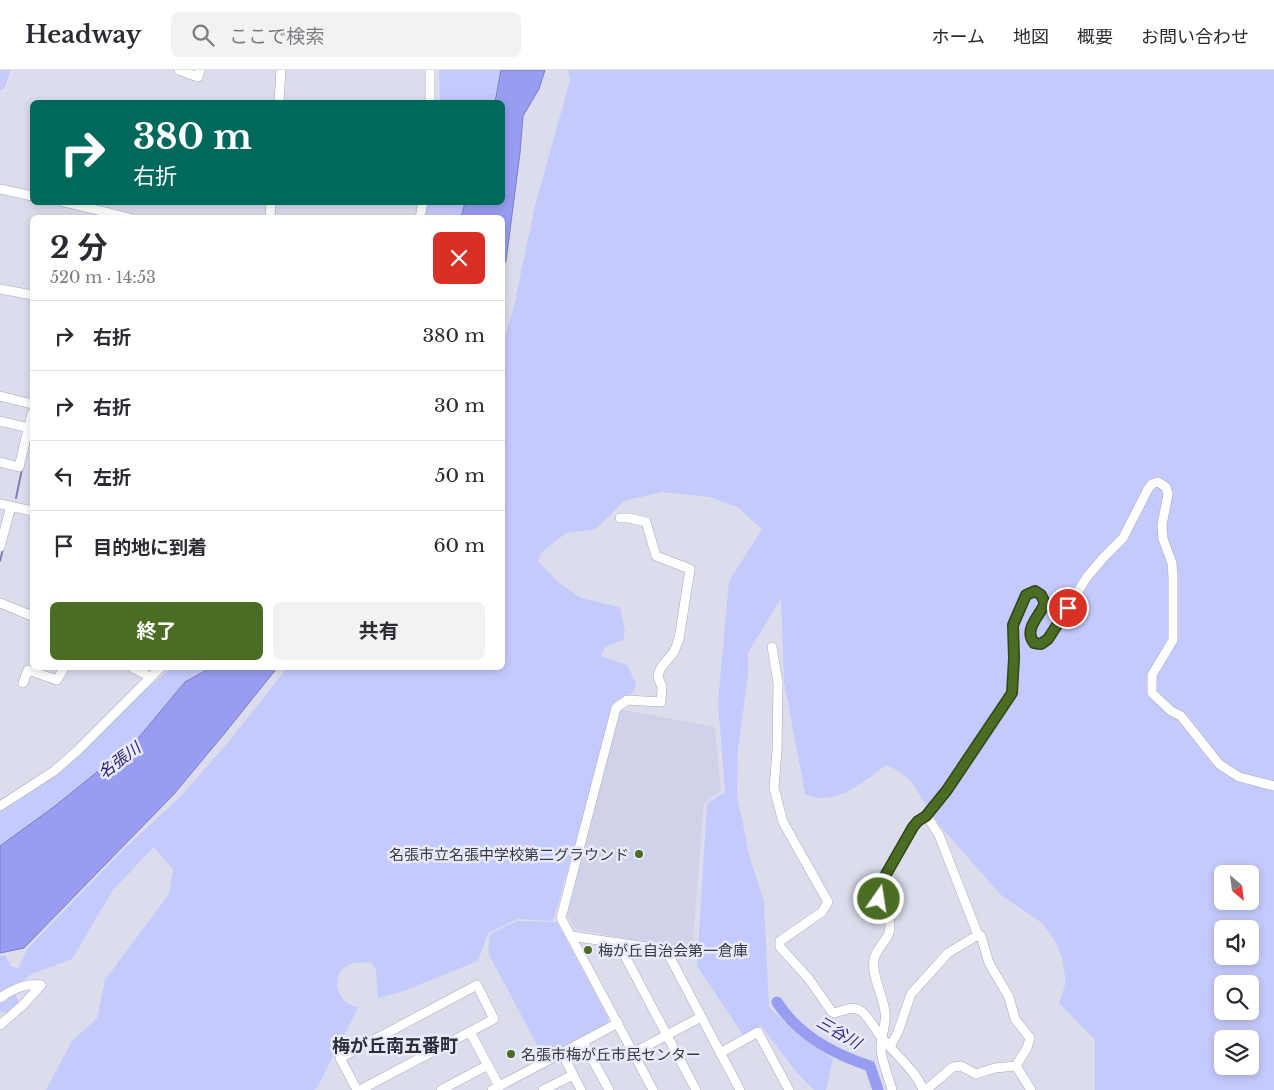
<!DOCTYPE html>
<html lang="ja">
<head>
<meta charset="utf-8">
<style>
  :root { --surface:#fff; --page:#f2f2f3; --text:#2b2b33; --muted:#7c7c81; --line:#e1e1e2; --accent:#4b6c23 }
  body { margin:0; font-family:"Libre Baskerville","Noto Sans JP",serif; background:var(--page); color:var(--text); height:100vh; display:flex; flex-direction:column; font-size:19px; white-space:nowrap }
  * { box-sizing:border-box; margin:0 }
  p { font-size:16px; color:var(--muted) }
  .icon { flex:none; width:28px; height:28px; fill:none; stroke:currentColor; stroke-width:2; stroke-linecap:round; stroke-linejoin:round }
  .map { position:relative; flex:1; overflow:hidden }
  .side { position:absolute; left:30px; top:145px; width:475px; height:455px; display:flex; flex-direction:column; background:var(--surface); border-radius:8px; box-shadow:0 2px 8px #0003 }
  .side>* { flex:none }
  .guide { position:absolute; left:30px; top:30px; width:475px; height:105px; border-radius:8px; box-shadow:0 2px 8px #0003; background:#00695c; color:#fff; overflow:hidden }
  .needle { width:32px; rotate:152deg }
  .controls { position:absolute; left:1214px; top:795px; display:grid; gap:10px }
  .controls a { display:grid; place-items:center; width:45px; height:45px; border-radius:8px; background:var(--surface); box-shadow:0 2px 8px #0003; font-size:25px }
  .pin { position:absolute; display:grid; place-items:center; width:42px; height:42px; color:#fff; margin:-21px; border:2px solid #fff; border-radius:50%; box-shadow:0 1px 5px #0007 }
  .me { position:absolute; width:55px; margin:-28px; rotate:13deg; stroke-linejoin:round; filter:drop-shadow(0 0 4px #0008) }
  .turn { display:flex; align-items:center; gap:18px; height:105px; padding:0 20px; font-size:22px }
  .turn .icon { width:65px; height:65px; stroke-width:2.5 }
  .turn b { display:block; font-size:35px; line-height:42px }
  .round { display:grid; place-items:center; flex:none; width:52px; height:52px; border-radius:8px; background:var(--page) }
  .headline { display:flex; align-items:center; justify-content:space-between; height:85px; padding:0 20px }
  h1 { font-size:30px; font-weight:700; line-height:38px }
  .primary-button { display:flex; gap:10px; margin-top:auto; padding:10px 20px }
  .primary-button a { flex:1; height:58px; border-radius:8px; background:var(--accent); color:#fff; font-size:20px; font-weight:700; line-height:58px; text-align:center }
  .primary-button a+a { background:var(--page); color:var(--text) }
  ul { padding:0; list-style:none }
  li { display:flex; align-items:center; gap:15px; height:70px; padding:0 20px; border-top:1px solid var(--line) }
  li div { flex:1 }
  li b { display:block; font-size:19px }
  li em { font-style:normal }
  header { display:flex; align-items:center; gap:30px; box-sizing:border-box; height:70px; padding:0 25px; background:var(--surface); border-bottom:1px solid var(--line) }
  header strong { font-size:24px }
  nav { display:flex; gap:28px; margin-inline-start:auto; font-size:18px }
  .search { width:350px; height:45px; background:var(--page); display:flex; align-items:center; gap:12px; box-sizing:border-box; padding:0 18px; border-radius:8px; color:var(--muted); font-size:19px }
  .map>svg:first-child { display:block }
</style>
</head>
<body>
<header>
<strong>Headway</strong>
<div class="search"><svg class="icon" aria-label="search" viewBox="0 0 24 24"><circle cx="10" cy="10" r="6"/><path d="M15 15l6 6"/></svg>ここで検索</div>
<nav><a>ホーム</a><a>地図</a><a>概要</a><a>お問い合わせ</a></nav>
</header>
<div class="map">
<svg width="1274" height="1020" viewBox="0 0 1274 1020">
  <rect width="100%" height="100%" fill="#dbdded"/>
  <!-- built -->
  <polygon fill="#d0d2ea" points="619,639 715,657 721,720 704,733 692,881 575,859 564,839"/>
  <!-- green -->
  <g fill="#c5cafc" fill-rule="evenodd">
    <polygon points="439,0 501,0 495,32 440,32"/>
    <path d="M568,0H1274V1020H1095V970L1059,933L1065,915V906L1062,887L1054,869L1042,853L1001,825L939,755L910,710L895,699L886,695C865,711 832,739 805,724L784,612L781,528L748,583V606L738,679L737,725L750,788L764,832L769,937L797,964L833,989L826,1020H814L798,1004L761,956L743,965L697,896L707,734L725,722L718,632L729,511L762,459L737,437L710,427L662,422L624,431L596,459L566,463L542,482L538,491L558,512L581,528L620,537L625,562L623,570L605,577L601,586L627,595L636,613L634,622L616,631L553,851L517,849L488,863L478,891L401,922L378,928L376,899L371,892C366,893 359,892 354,893C334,898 332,920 347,933C350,935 355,936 358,938L317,1018L314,1020H46L72,971L97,948L105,910L169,824L173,800L154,777L113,820L72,889L32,904L13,918L19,934L6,943L0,941V886L5,885L11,896L18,899L27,879L123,780L180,727L226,675L287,598H502L503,274L513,240L535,136L570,10ZM1222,804H1250V831H1222ZM1222,859H1250V886H1222ZM1222,914H1250V941H1222ZM1222,969H1250V996H1222Z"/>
    <polygon points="427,133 465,133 461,147 424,148"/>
    <polygon points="171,598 210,598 185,612 129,679 97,702 55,736 0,776 0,741 18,728"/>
    <polygon points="517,851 557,852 608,948 608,953 544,988 488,883 490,864"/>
  </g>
  <!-- water -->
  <g fill="#989df1" stroke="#7b7fbc">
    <polygon points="501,0 545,0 539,19 523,46 520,83 506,191 503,195 502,148 461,147 465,133 502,132 502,32 495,32"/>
    <polygon points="210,598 277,598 224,664 174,724 24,878 0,883 0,776 55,736 97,702 129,679 185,612"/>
  </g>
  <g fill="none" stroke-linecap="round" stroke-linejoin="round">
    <!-- stream -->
    <g stroke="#7b7fbc" stroke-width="2">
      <polyline points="16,428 22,399"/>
      <polyline points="0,491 3,479"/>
    </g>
    <!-- river -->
    <path stroke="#989df1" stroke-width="11" d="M777,932C798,965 833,984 870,996L878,1020"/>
    <!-- minor casing -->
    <g stroke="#a8aab9" stroke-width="10">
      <g id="minor">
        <polyline points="179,0 198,7 200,0"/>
        <polyline points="279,32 281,0"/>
        <polyline points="430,32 430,0"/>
        <polyline points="0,119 32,126"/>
        <polyline points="64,132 130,148"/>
        <polyline points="270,148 271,132"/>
        <polyline points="420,148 423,132"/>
        <polyline points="0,219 32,225"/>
        <polyline points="0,326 32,334"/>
        <polyline points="0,351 29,358"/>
        <polyline points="0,392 19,397 32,343"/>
        <polyline points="0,434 32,441"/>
        <polyline points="620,448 629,448 646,452 656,486 690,499 679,569 674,582 662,596 659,602 658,607 662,617 661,632 627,630 616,638 561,848 653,1020"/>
        <polyline points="0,477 11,436"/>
        <polyline points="0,533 32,546"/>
        <path d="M772,577L778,613L777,681L774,718L783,752L828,832L822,842L780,871V877L809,909L832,942L834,943C843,941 853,935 861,941C869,946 875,960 882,968C895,984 917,1002 923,1020"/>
        <polyline points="133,598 150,607"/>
        <polyline points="23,613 28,600 57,610 64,598"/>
        <polyline points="0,736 54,701 77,681 160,598"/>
        <polyline points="926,745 939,765 978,865 981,866 989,893 1009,927 1015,949 1030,968 1027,978 1016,996"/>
        <polyline points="571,866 666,880 740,1020"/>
        <polyline points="618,873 696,1020"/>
        <path d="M0,928C13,919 25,913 41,915"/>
        <polyline points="0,955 23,935 41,915"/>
        <polyline points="470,962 499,1016"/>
        <polyline points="583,972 609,1020"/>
        <polyline points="890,977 898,962 911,924 948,883 978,865"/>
        <polyline points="562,983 581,1020"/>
        <polyline points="633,983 701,947"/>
        <polyline points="720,983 758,962 789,1020"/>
        <polyline points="1016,996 1031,1020"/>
        <polyline points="357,1020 340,988 477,915 494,949 360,1020"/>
        <polyline points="441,1020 488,995"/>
        <polyline points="492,1020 618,953"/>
        <polyline points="543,1020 573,1005"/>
        <path d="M892,1020C889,1008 880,988 881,976C881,964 887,953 885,942C883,926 871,904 874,890C876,876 890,871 890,856C889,839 873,832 881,813L913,757L926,745L947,721L1012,623L1014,588L1013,555L1026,525L1035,521L1041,525L1045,533C1040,546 1023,559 1034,573L1041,574L1048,569L1087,507L1104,487L1123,468L1148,419L1152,414L1158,412L1166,417L1168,424L1162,455L1163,469L1172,493L1173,507V570L1152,605V623L1171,641L1181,646L1219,694L1239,707L1274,716"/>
        <polyline points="926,1020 953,997 961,996 976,1004 995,998 1016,996"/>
      </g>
    </g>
    <!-- major casing -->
    <g stroke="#fff" stroke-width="12">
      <polyline id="major" points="0,16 6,0"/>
    </g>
    <!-- minor -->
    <use href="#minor" stroke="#fff" stroke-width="9"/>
    <!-- major -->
    <use href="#major" stroke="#c7cbf8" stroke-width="11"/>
  </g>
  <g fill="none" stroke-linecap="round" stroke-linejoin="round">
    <!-- route casing -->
    <g stroke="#314617" stroke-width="12">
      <path id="route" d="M879,829L878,822L881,813L913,757L918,751L926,746L947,720L1012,623L1014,588L1013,555L1026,525L1035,521L1041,525L1045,533C1040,546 1023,559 1034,573L1041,574L1048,569L1068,538"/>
    </g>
    <!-- route -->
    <use href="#route" stroke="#4b6c23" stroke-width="9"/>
  </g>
  <!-- markers -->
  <g fill="#4b6c23" stroke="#e8eafb" stroke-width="2">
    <circle cx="639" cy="784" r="5"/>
    <circle cx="588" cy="880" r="5"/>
    <circle cx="511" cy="984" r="5"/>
  </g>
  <g text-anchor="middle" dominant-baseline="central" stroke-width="5" stroke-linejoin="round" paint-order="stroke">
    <!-- poi labels -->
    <g font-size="15" fill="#38393f" stroke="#e8eafb" text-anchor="start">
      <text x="629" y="784" text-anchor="end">名張市立名張中学校第二グラウンド</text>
      <text x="598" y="880">梅が丘自治会第一倉庫</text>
      <text x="521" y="984">名張市梅が丘市民センター</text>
    </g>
    <!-- water labels -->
    <g font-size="16" font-style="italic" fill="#291a79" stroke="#e8eafb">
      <text transform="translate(119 690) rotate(-37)">名張川</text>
      <text transform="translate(839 962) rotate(30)">三谷川</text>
    </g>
    <!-- quarter labels -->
    <g font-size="18" font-weight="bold" fill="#2b2d39" stroke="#e8eafb">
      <text x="395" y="976">梅が丘南五番町</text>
    </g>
  </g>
</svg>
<div class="controls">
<a><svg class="needle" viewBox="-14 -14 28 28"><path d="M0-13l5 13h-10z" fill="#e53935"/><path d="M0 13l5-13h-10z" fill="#7c7c81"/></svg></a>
<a><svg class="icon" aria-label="sound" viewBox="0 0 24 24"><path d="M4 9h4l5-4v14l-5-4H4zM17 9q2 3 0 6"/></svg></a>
<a><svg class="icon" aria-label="search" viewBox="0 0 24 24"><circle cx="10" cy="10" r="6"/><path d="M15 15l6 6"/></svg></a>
<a><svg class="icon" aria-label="layers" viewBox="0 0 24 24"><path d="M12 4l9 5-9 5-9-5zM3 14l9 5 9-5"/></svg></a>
</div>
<div class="pin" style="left:1068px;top:538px;background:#d93025"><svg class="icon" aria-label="arrive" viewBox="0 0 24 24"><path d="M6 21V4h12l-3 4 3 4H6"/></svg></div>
<svg class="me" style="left:879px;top:829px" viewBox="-20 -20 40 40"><circle r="17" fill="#4b6c23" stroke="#fff" stroke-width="3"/><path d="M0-11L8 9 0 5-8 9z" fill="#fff"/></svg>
<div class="guide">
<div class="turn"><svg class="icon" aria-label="right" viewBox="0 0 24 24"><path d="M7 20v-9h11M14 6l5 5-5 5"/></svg><div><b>380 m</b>右折</div></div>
</div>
<section class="side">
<div class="headline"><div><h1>2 分</h1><p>520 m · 14:53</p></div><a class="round" style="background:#d93025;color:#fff"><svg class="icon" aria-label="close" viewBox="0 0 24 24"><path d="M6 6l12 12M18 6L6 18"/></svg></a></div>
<ul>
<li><svg class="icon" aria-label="right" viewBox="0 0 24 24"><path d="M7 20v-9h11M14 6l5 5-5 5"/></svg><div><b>右折</b></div><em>380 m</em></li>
<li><svg class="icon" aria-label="right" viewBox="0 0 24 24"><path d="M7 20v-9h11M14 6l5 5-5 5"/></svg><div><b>右折</b></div><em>30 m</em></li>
<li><svg class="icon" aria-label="left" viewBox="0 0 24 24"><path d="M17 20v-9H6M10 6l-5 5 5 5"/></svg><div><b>左折</b></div><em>50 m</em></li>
<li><svg class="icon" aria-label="arrive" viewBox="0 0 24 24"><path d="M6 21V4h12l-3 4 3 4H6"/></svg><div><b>目的地に到着</b></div><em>60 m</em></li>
</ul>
<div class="primary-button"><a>終了</a><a>共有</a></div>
</section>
</div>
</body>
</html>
